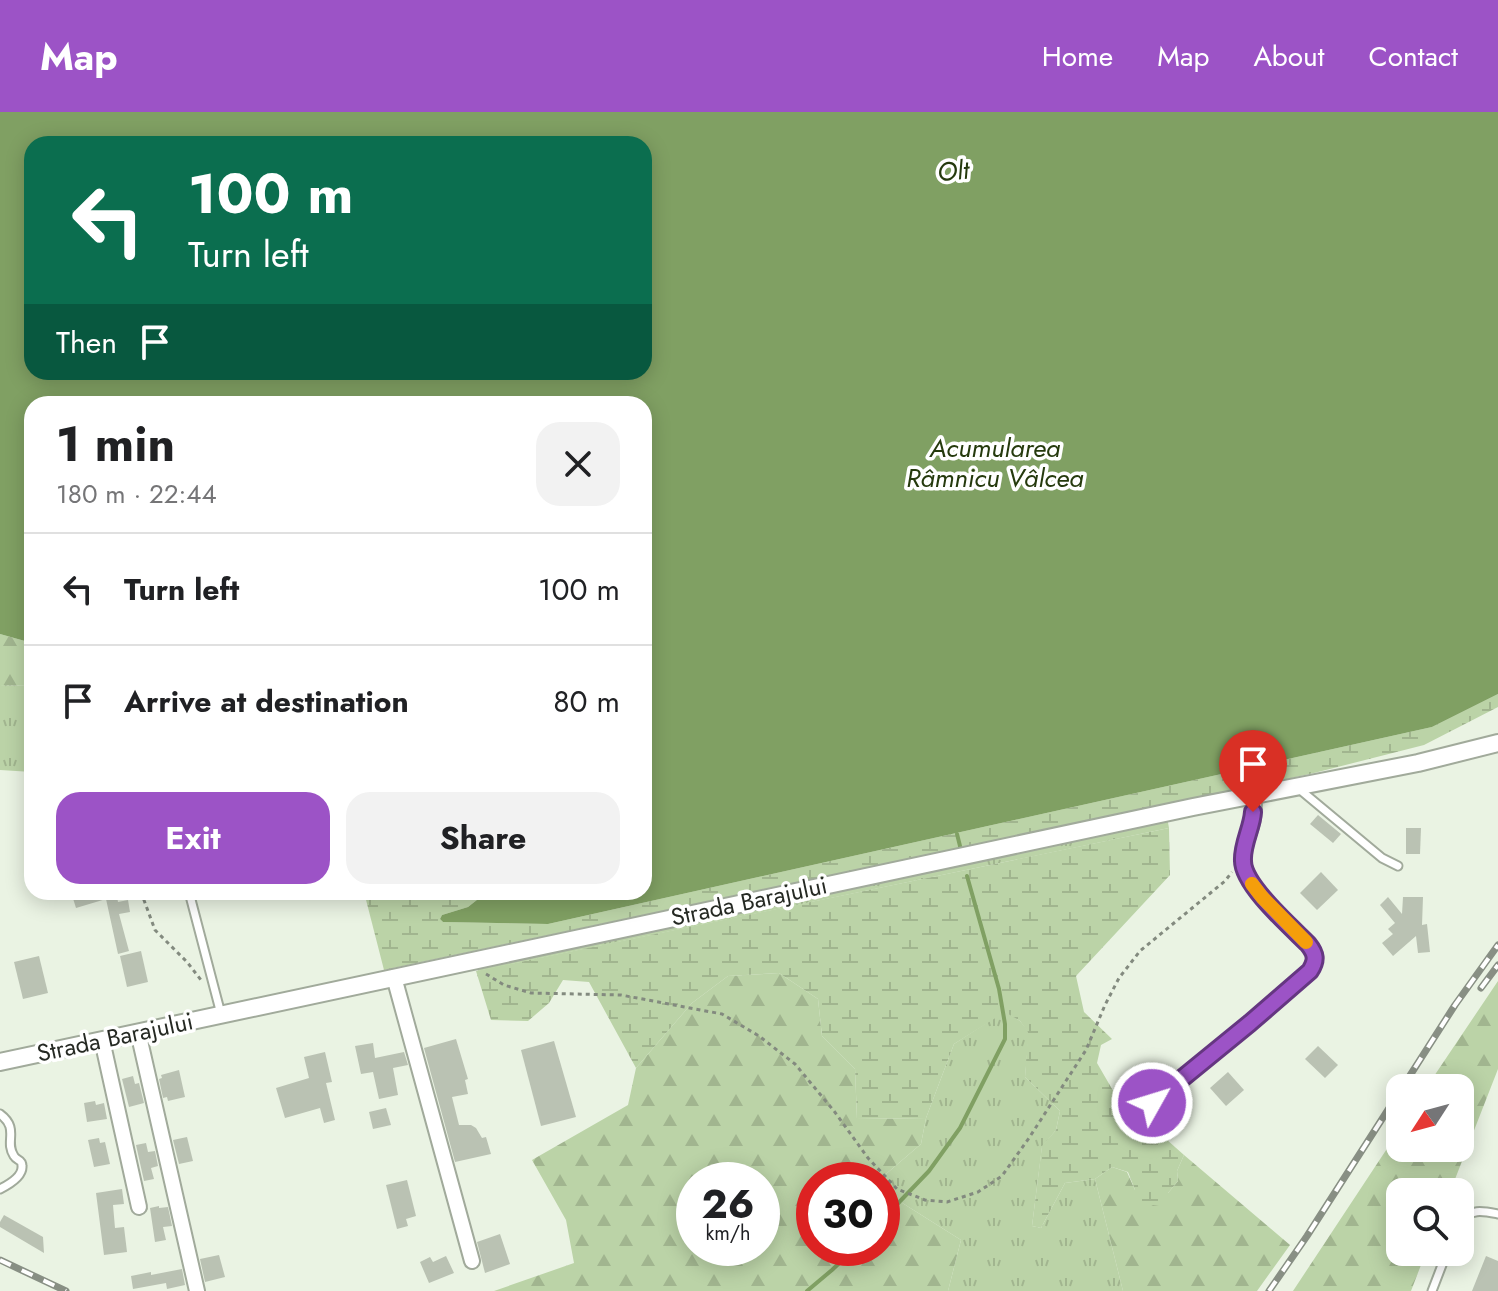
<!DOCTYPE html>
<html lang="en">
<head>
<meta charset="utf-8">
<style>
  :root { --surface:#fff; --page:#f2f2f2; --text:#202124; --muted:#757577; --line:#e0e0e0; --accent:#9c53c6 }
  body { margin:0; font-family:Jost,sans-serif; background:var(--page); color:var(--text); height:100vh; display:flex; flex-direction:column; font-size:30px; white-space:nowrap }
  * { box-sizing:border-box; margin:0 }
  p { font-size:26px; color:var(--muted) }
  .icon { flex:none; width:44px; height:44px; fill:none; stroke:currentColor; stroke-width:2; stroke-linecap:round; stroke-linejoin:round }
  .map { position:relative; flex:1; overflow:hidden }
  .details { position:absolute; left:24px; top:284px; width:628px; height:504px; display:flex; flex-direction:column; background:var(--surface); border-radius:24px; box-shadow:0 4px 20px #0003 }
  .details>* { flex:none }
  .hud { position:absolute; left:24px; top:24px; width:628px; height:244px; border-radius:24px; box-shadow:0 4px 20px #0003; background:#0b6e4f; color:#fff; overflow:hidden }
  .needle { width:52px; rotate:234deg }
  .tools { position:absolute; left:1386px; top:962px; display:grid; gap:16px }
  .tools a { display:grid; place-items:center; width:88px; height:88px; border-radius:16px; background:var(--surface); box-shadow:0 4px 20px #0003; font-size:40px }
  .speed { position:absolute; left:676px; top:1050px; display:flex; gap:16px; font-size:40px; font-weight:700; text-align:center }
  .speed>* { display:grid; place-content:center; width:104px; height:104px; border-radius:50%; background:var(--surface); box-shadow:0 4px 20px #0003; line-height:1 }
  .speed small { font-size:20px; font-weight:400 }
  .speed .limit { border:12px solid #d22; background:#fff; color:#111 }
  .pin { position:absolute; display:grid; place-items:center; width:68px; height:68px; color:#fff; margin:-82px -34px; border-radius:50% 50% 50% 0; rotate:-45deg; box-shadow:0 0 8px #0007 }
  .pin .icon { rotate:45deg }
  .me { position:absolute; width:88px; margin:-44px; rotate:51deg; stroke-linejoin:round; filter:drop-shadow(0 0 6px #0008) }
  .turn { display:flex; align-items:center; gap:28px; height:168px; padding:0 32px; font-size:36px }
  .turn .icon { width:104px; height:104px; stroke-width:2.5 }
  .turn b { display:block; font-size:56px; line-height:68px }
  .then { display:flex; align-items:center; height:76px; padding:0 32px; background:#0003; gap:16px; font-size:30px }
  .round { display:grid; place-items:center; flex:none; width:84px; height:84px; border-radius:24px; background:var(--page) }
  .headline { display:flex; align-items:center; justify-content:space-between; height:136px; padding:0 32px }
  h1 { font-size:48px; font-weight:700; line-height:60px }
  .cta { display:flex; gap:16px; margin-top:auto; padding:16px 32px }
  .cta a { flex:1; height:92px; border-radius:24px; background:var(--accent); color:#fff; font-size:32px; font-weight:700; line-height:92px; text-align:center }
  .cta a+a { background:var(--page); color:var(--text) }
  ul { padding:0; list-style:none }
  li { display:flex; align-items:center; gap:24px; height:112px; padding:0 32px; border-top:2px solid var(--line) }
  li div { flex:1 }
  li b { display:block; font-size:30px }
  li em { font-style:normal }
  header { display:flex; align-items:center; gap:48px; box-sizing:border-box; height:112px; padding:0 40px; background:var(--accent); color:#fff }
  header strong { font-size:38px }
  nav { display:flex; gap:44px; margin-inline-start:auto; font-size:28px }
  .map>svg:first-child { display:block }
</style>
</head>
<body>
<header>
<strong>Map</strong>
<nav><a>Home</a><a>Map</a><a>About</a><a>Contact</a></nav>
</header>
<div class="map">
<svg width="1498" height="1179" viewBox="0 0 1498 1179">
  <defs>
    <pattern id="grass-tufts" width="24" height="20" patternUnits="userSpaceOnUse" patternTransform="scale(2)"><rect width="24" height="20" fill="#bbd3a7"/><path d="M3 7l-1-3M5 7V3M7 7l1-3M15 17l-1-3M17 17v-4M19 17l1-3" fill="none" stroke="#a1b58f"/></pattern>
    <pattern id="forest-firs" width="22" height="20" patternUnits="userSpaceOnUse" patternTransform="scale(2)"><rect width="22" height="20" fill="#bbd3a7"/><path d="M5 1l3.5 6h-7zM16 11l3.5 6h-7z" fill="#a1b58f"/></pattern>
    <pattern id="wetland-marsh" width="20" height="14" patternUnits="userSpaceOnUse" patternTransform="scale(2)"><rect width="20" height="14" fill="#bbd3a7"/><path d="M1 5h8M5 5V1M11 12h8M15 12V8" fill="none" stroke="#a1b58f"/></pattern>
  </defs>
  <rect width="100%" height="100%" fill="#eaf3e3"/>
  <!-- grass -->
  <g fill="url(#grass-tufts)">
    <polygon points="32,538 32,660 0,658 0,573 29,574"/>
    <polygon points="1165,694 1169,716 478,859 474,840 926,743 1091,711"/>
    <polygon points="1005,899 1020,909 1029,920 1025,965 1060,999 1056,1018 1042,1035 1032,1114 1041,1116 1065,1071 1095,1067 1123,1179 948,1179 961,1128 896,1087 882,1072 882,1068 879,1068 921,1032 926,1006 954,932"/>
  </g>
  <!-- forest -->
  <g fill="url(#forest-firs)" fill-rule="evenodd">
    <polygon points="0,522 32,531 30,574 0,573"/>
    <path d="M779,861L818,887L822,924L855,957L857,1007L926,1006L921,1032L879,1068H814V1136H882V1072L896,1087L961,1128L948,1179H494L574,1151L566,1108L532,1048L628,993L636,956L692,891L728,864ZM694,1068H762V1136H694Z"/>
    <polygon points="1498,869 1498,957 1450,1080 1400,1080 1400,1140 1426,1140 1411,1179 1293,1179 1400,1017 1400,1036 1460,1036 1460,976 1426,976"/>
    <polygon points="1184,1043 1290,1133 1257,1179 1123,1179 1095,1067 1112,1055 1127,1060 1135,1078 1168,1081 1178,1069 1177,1059"/>
  </g>
  <!-- wetland -->
  <g fill="url(#wetland-marsh)">
    <polygon points="1498,582 1498,595 1424,633 1314,661 1091,711 926,743 384,858 364,780 487,780 468,795 442,803 440,807 443,810 548,812 1432,615"/>
    <polygon points="1169,716 1170,763 1076,864 1084,900 1112,927 1101,933 1097,951 1119,989 1131,996 1184,1043 1177,1059 1178,1069 1168,1081 1165,1095 1153,1093 1143,1099 1136,1095 1135,1078 1128,1060 1112,1055 1095,1067 1065,1071 1041,1116 1032,1114 1042,1034 1056,1018 1060,999 1025,965 1028,920 1020,909 1005,900 954,932 926,1006 857,1007 855,957 822,924 818,887 779,861 728,864 692,891 636,956 589,870 563,868 549,891 528,909 491,908 476,859"/>
  </g>
  <!-- water -->
  <path fill="#80a063" fill-rule="evenodd" d="M0,0H1498V582L1432,615L548,812L443,810L440,807L442,803L468,795L487,780H644V292H32V531L0,522ZM32,32H644V260H32Z"/>
  <g fill="none" stroke-linecap="round" stroke-linejoin="round">
    <!-- stream -->
    <g stroke="#80a063" stroke-width="4">
      <polyline points="957,722 961,738"/>
      <polyline points="882,1108 929,1059 960,1016 1005,927 1005,912 999,877 967,764"/>
      <polyline points="807,1179 832,1158 855,1136"/>
    </g>
  </g>
  <!-- building -->
  <g fill="#bac2b3">
    <polygon points="1318,703 1341,722 1333,731 1310,712"/>
    <polygon points="1406,716 1421,716 1420,742 1406,742"/>
    <polygon points="1321,760 1338,778 1317,798 1300,781"/>
    <polygon points="71,780 120,780 120,783 117,784 118,790 128,788 130,800 119,802 129,839 118,842 106,787 76,796"/>
    <polygon points="1388,785 1402,802 1403,785 1423,785 1422,813 1427,812 1430,840 1418,841 1416,824 1393,844 1382,831 1393,822 1388,817 1395,811 1380,793"/>
    <polygon points="141,839 148,870 127,875 120,844"/>
    <polygon points="39,844 48,881 23,887 14,850"/>
    <polygon points="456,927 468,967 465,968 468,982 452,985 459,1013 471,1013 476,1016 482,1026 486,1025 491,1042 455,1050 424,936"/>
    <polygon points="554,929 576,1005 541,1014 521,938"/>
    <polygon points="373,931 375,946 404,940 408,953 393,956 398,983 379,987 373,960 361,962 355,934"/>
    <polygon points="1318,934 1338,953 1325,966 1305,947"/>
    <polygon points="325,940 332,970 326,971 335,1008 324,1011 320,996 285,1006 276,976 309,966 304,945"/>
    <polygon points="179,958 185,985 168,989 167,985 163,986 159,967 162,966 161,963"/>
    <polygon points="1228,960 1244,978 1226,994 1210,976"/>
    <polygon points="133,964 135,972 139,971 144,991 129,995 122,967"/>
    <polygon points="95,989 96,993 104,991 107,1007 87,1010 84,991"/>
    <polygon points="386,996 391,1013 373,1017 369,1000"/>
    <polygon points="187,1025 193,1049 179,1052 173,1028"/>
    <polygon points="99,1026 100,1031 105,1030 110,1052 94,1055 88,1028"/>
    <polygon points="146,1031 148,1040 155,1039 158,1054 151,1056 154,1067 144,1069 136,1033"/>
    <polygon points="407,1068 416,1104 406,1107 408,1114 397,1117 386,1073"/>
    <polygon points="122,1077 124,1092 113,1093 115,1116 124,1115 127,1140 104,1143 96,1081"/>
    <polygon points="159,1094 159,1096 168,1095 172,1114 163,1115 166,1128 155,1130 150,1096"/>
    <polygon points="4,1103 43,1125 44,1141 0,1115 0,1110"/>
    <polygon points="500,1122 510,1152 485,1161 477,1130"/>
    <polygon points="219,1143 225,1165 205,1170 200,1147"/>
    <polygon points="446,1144 454,1161 429,1171 420,1150 430,1145 433,1150"/>
    <polygon points="1486,1144 1498,1149 1498,1179 1472,1179"/>
    <polygon points="182,1157 185,1173 167,1177 166,1171 133,1177 131,1164 151,1160 151,1163"/>
  </g>
  <g fill="none" stroke-linecap="round" stroke-linejoin="round">
    <!-- service casing -->
    <g stroke="#a1aa9b" stroke-width="11">
      <g id="service">
        <polyline points="1298,676 1382,746 1398,754"/>
        <polyline points="189,780 221,902"/>
        <path d="M0,1002C20,1017 4,1029 14,1044C17,1049 22,1047 22,1054C23,1065 8,1073 0,1077"/>
        <path d="M1460,1110C1471,1096 1483,1099 1498,1102"/>
        <polyline points="1432,1179 1447,1140"/>
      </g>
    </g>
    <!-- minor casing -->
    <g stroke="#a1aa9b" stroke-width="18">
      <g id="minor">
        <polyline points="394,865 472,1149"/>
        <polyline points="138,920 197,1179"/>
        <polyline points="102,928 139,1095"/>
        <path d="M1152,991L1250,911L1310,859C1317,848 1316,842 1308,832C1291,815 1244,774 1243,750C1242,735 1250,721 1253,707C1254,699 1254,690 1254,682"/>
      </g>
    </g>
    <!-- tertiary casing -->
    <g stroke="#a1aa9b" stroke-width="20">
      <polyline id="tertiary" points="0,950 1193,695 1418,651 1498,631"/>
    </g>
    <!-- path -->
    <g stroke="#838a7f" stroke-width="3" stroke-dasharray="4 4" stroke-linecap="butt">
      <polyline points="141,780 155,818 187,850 201,868"/>
      <polyline points="486,862 504,873 531,881 621,883 722,902 759,924 795,952 834,999 868,1046 897,1077 925,1088 947,1090 978,1080 1002,1064 1029,1026 1086,938 1105,893 1119,866 1140,839 1225,769 1232,760"/>
    </g>
    <!-- service -->
    <use href="#service" stroke="#fff" stroke-width="7"/>
    <!-- minor -->
    <use href="#minor" stroke="#fff" stroke-width="14"/>
    <!-- tertiary -->
    <use href="#tertiary" stroke="#fff" stroke-width="16"/>
    <!-- rail casing -->
    <g stroke="#888f84" stroke-width="7">
      <g id="rail">
        <polyline points="1481,876 1498,853"/>
        <polyline points="1402,976 1455,893 1498,833"/>
        <polyline points="0,1148 66,1179"/>
        <polyline points="1269,1179 1307,1124 1400,979"/>
      </g>
    </g>
    <!-- rail -->
    <use href="#rail" stroke="#fff" stroke-width="4" stroke-dasharray="12" stroke-linecap="butt"/>
  </g>
  <g fill="none" stroke-linecap="round" stroke-linejoin="round">
    <!-- route casing -->
    <g stroke="#653681" stroke-width="20">
      <path id="route" d="M1152,991L1250,911L1310,859C1317,848 1316,842 1308,832C1291,815 1243,773 1243,749C1242,732 1252,716 1253,700"/>
    </g>
    <!-- route -->
    <use href="#route" stroke="#9c53c6" stroke-width="14"/>
    <!-- slow -->
    <polyline stroke="#f59e0b" stroke-width="14" points="1252,772 1262,785 1306,830"/>
  </g>
  <g text-anchor="middle" dominant-baseline="central" stroke-width="7" stroke-linejoin="round" paint-order="stroke">
    <!-- street labels -->
    <g font-size="24" fill="#252923" stroke="#fff">
      <text transform="translate(749 789) rotate(-12)">Strada Barajului</text>
      <text transform="translate(115 925) rotate(-12)">Strada Barajului</text>
    </g>
    <!-- water labels -->
    <g font-size="26" font-style="italic" fill="#253a0d" stroke="#fff">
      <text transform="translate(953 59) rotate(-5)">Olt</text>
      <text x="995" y="336">Acumularea<tspan x="995" dy="30">Râmnicu Vâlcea</tspan></text>
    </g>
  </g>
</svg>
<div class="tools">
<a><svg class="needle" viewBox="-14 -14 28 28"><path d="M0-13l5 13h-10z" fill="#e53935"/><path d="M0 13l5-13h-10z" fill="#757577"/></svg></a>
<a><svg class="icon" aria-label="search" viewBox="0 0 24 24"><circle cx="10" cy="10" r="6"/><path d="M15 15l6 6"/></svg></a>
</div>
<div class="speed"><div>26<small>km/h</small></div><div class="limit">30</div></div>
<div class="pin" style="left:1253px;top:700px;background:#d93025"><svg class="icon" aria-label="arrive" viewBox="0 0 24 24"><path d="M6 21V4h12l-3 4 3 4H6"/></svg></div>
<svg class="me" style="left:1152px;top:991px" viewBox="-20 -20 40 40"><circle r="17" fill="#9c53c6" stroke="#fff" stroke-width="3"/><path d="M0-11L8 9 0 5-8 9z" fill="#fff"/></svg>
<div class="hud">
<div class="turn"><svg class="icon" aria-label="left" viewBox="0 0 24 24"><path d="M17 20v-9H6M10 6l-5 5 5 5"/></svg><div><b>100 m</b>Turn left</div></div>
<div class="then">Then<svg class="icon" aria-label="arrive" viewBox="0 0 24 24"><path d="M6 21V4h12l-3 4 3 4H6"/></svg></div>
</div>
<section class="details">
<div class="headline"><div><h1>1 min</h1><p>180 m · 22:44</p></div><a class="round"><svg class="icon" aria-label="close" viewBox="0 0 24 24"><path d="M6 6l12 12M18 6L6 18"/></svg></a></div>
<ul>
<li><svg class="icon" aria-label="left" viewBox="0 0 24 24"><path d="M17 20v-9H6M10 6l-5 5 5 5"/></svg><div><b>Turn left</b></div><em>100 m</em></li>
<li><svg class="icon" aria-label="arrive" viewBox="0 0 24 24"><path d="M6 21V4h12l-3 4 3 4H6"/></svg><div><b>Arrive at destination</b></div><em>80 m</em></li>
</ul>
<div class="cta"><a>Exit</a><a>Share</a></div>
</section>
</div>
</body>
</html>
